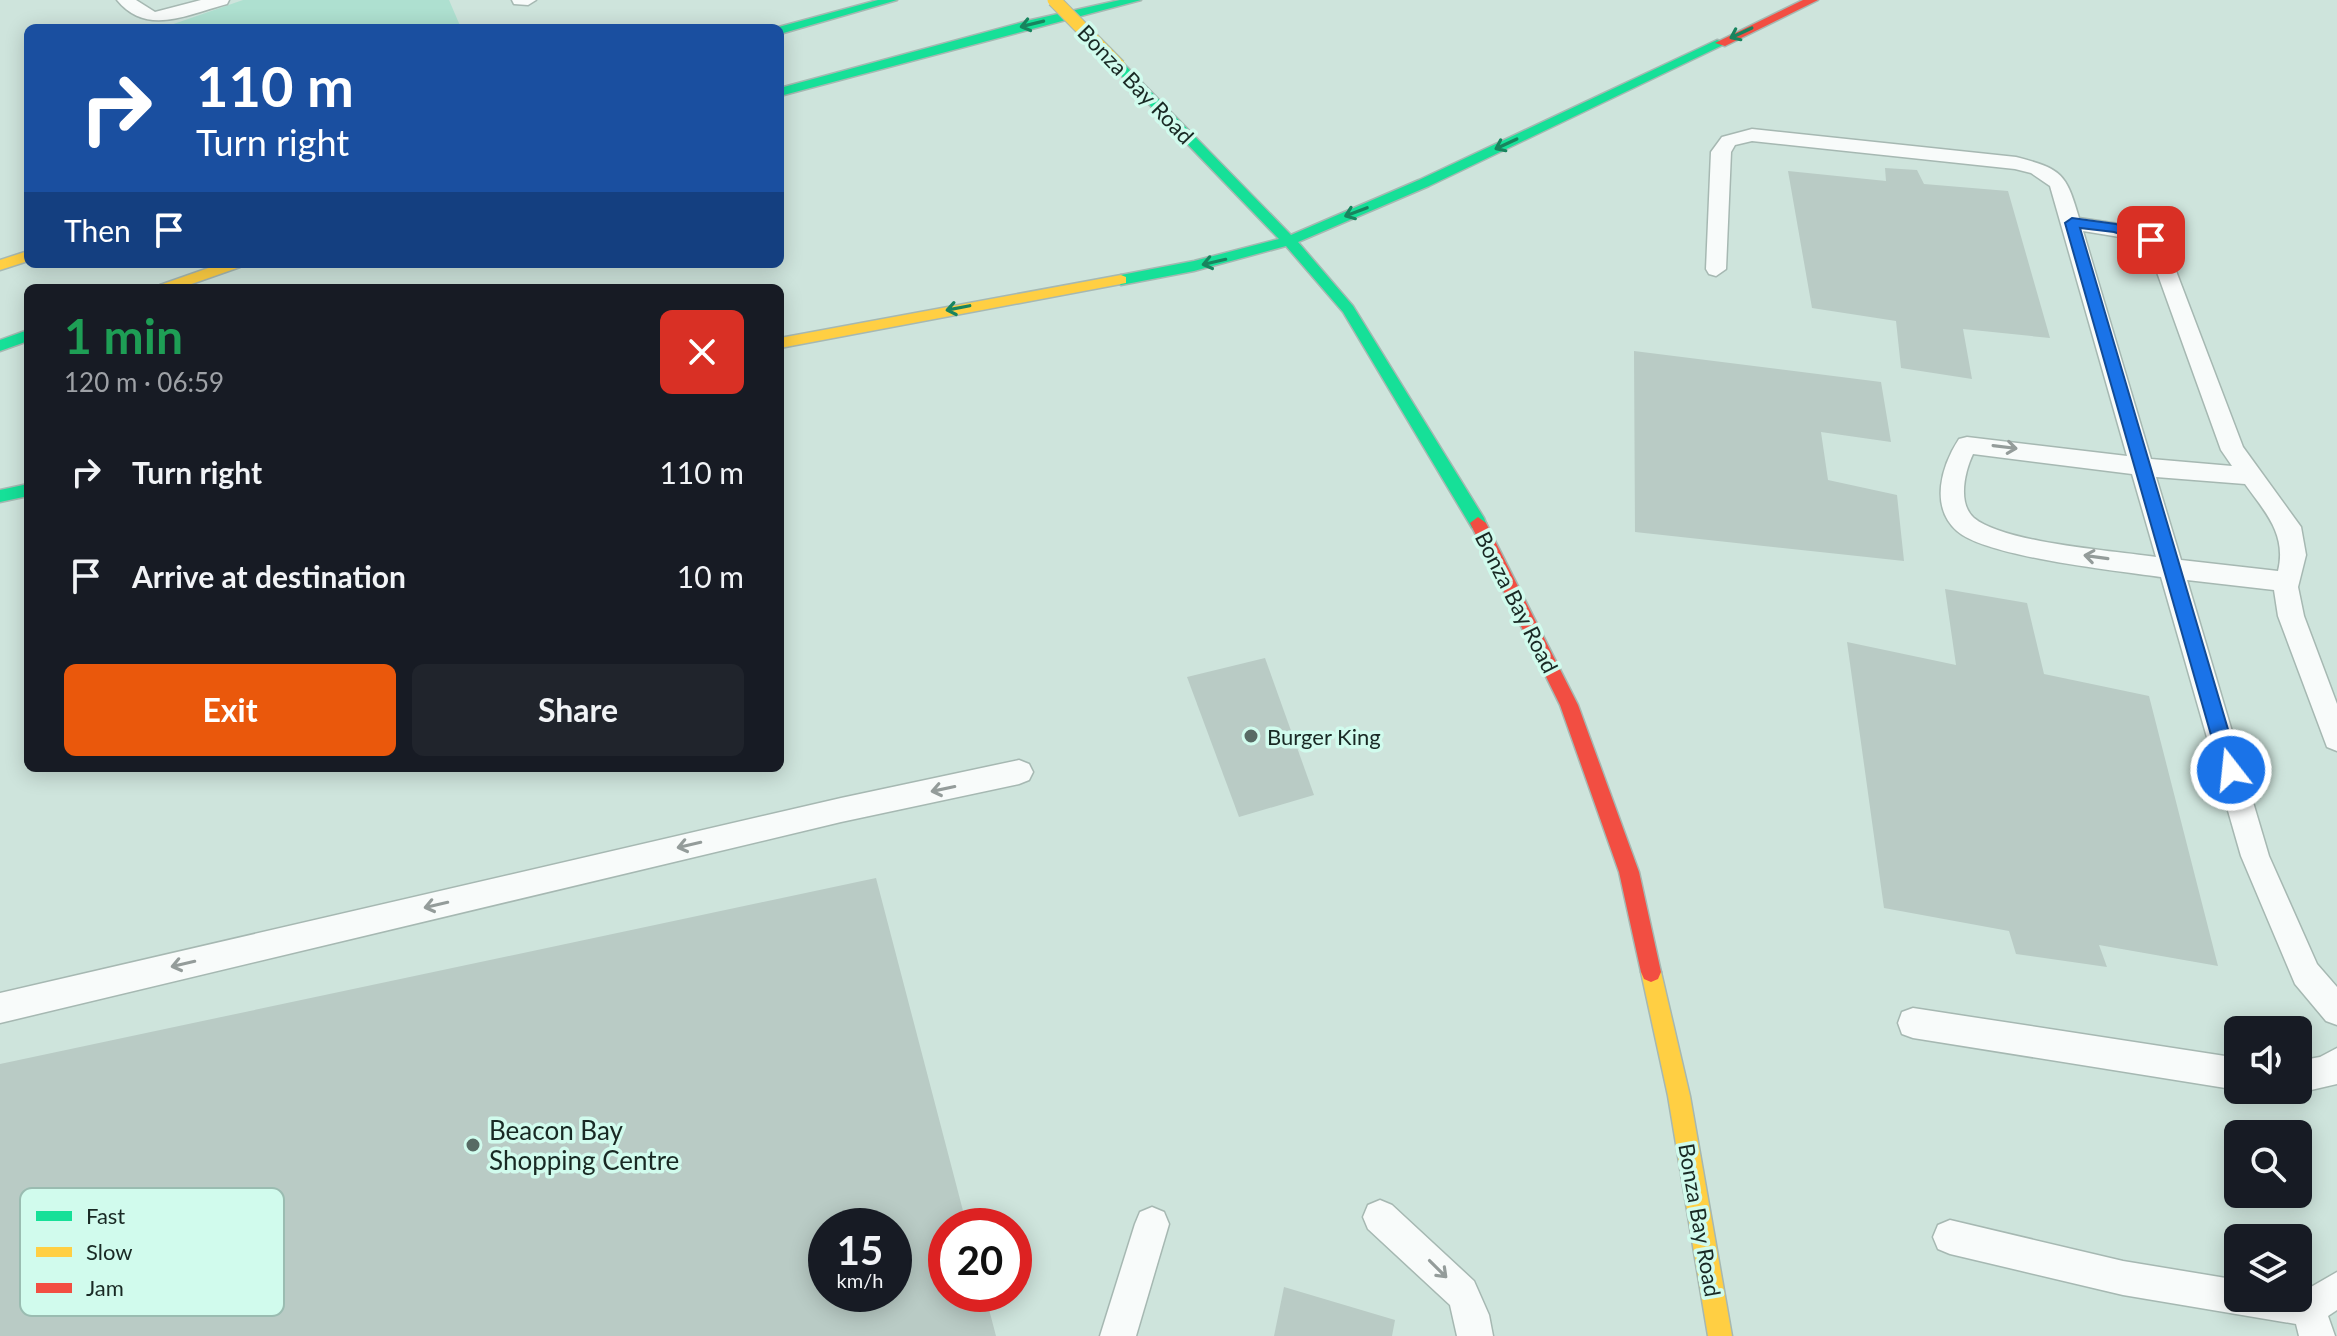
<!DOCTYPE html>
<html lang="en">
<head>
<meta charset="utf-8">
<style>
  :root { --surface:#171b24; --page:#20242c; --text:#f1f3f6; --muted:#9ea1a6; --accent:#ea580c }
  body { margin:0; font-family:Lato,sans-serif; background:var(--page); color:var(--text); height:100vh; display:flex; flex-direction:column; font-size:30px; white-space:nowrap }
  * { box-sizing:border-box; margin:0 }
  p { font-size:26px; color:var(--muted) }
  .icon { flex:none; width:44px; height:44px; fill:none; stroke:currentColor; stroke-width:2; stroke-linecap:round; stroke-linejoin:round }
  .map { position:relative; flex:1; overflow:hidden }
  .drawer { position:absolute; left:24px; top:284px; width:760px; height:488px; display:flex; flex-direction:column; background:var(--surface); border-radius:12px; box-shadow:0 4px 20px #0003 }
  .drawer>* { flex:none }
  .guide { position:absolute; left:24px; top:24px; width:760px; height:244px; border-radius:12px; box-shadow:0 4px 20px #0003; background:#1a4fa0; color:#fff; overflow:hidden }
  .controls { position:absolute; left:2224px; top:1016px; display:grid; gap:16px }
  .controls a { display:grid; place-items:center; width:88px; height:88px; border-radius:12px; background:var(--surface); box-shadow:0 4px 20px #0003; font-size:40px }
  .speed { position:absolute; left:808px; top:1208px; display:flex; gap:16px; font-size:40px; font-weight:700; text-align:center }
  .speed>* { display:grid; place-content:center; width:104px; height:104px; border-radius:50%; background:var(--surface); box-shadow:0 4px 20px #0003; line-height:1 }
  .speed small { font-size:20px; font-weight:400 }
  .speed .limit { border:12px solid #d22; background:#fff; color:#111 }
  .pin { position:absolute; display:grid; place-items:center; width:68px; height:68px; color:#fff; margin:-34px; border-radius:16px; box-shadow:0 4px 12px #0006 }
  .me { position:absolute; width:88px; margin:-44px; rotate:344deg; stroke-linejoin:round; filter:drop-shadow(0 0 6px #0008) }
  .turn { display:flex; align-items:center; gap:28px; height:168px; padding:0 40px; font-size:36px }
  .turn .icon { width:104px; height:104px; stroke-width:2.5 }
  .turn b { display:block; font-size:56px; line-height:68px }
  .then { display:flex; align-items:center; height:76px; padding:0 40px; background:#0003; gap:16px; font-size:30px }
  .round { display:grid; place-items:center; flex:none; width:84px; height:84px; border-radius:12px; background:var(--page) }
  .summary { display:flex; align-items:center; justify-content:space-between; height:136px; padding:0 40px }
  h1 { font-size:48px; font-weight:700; line-height:60px; color:#1e9e55 }
  .button { display:flex; gap:16px; margin-top:auto; padding:16px 40px }
  .button a { flex:1; height:92px; border-radius:12px; background:var(--accent); color:#fff; font-size:32px; font-weight:700; line-height:92px; text-align:center }
  .button a+a { background:var(--page); color:var(--text) }
  ul { padding:0; list-style:none }
  li { display:flex; align-items:center; gap:24px; height:104px; padding:0 40px }
  li div { flex:1 }
  li b { display:block; font-size:30px }
  li em { font-style:normal }
  .map>svg:first-child { display:block }
</style>
</head>
<body>
<div class="map">
<svg width="2337" height="1336" viewBox="0 0 2337 1336">
  <rect width="100%" height="100%" fill="#cee4dc"/>
  <!-- green -->
  <polygon fill="#aee0d0" points="243,0 449,0 461,28 162,28"/>
  <!-- building -->
  <g fill="#b9cbc5" fill-rule="evenodd">
    <polygon points="1885,168 1917,170 1924,184 2008,191 2050,338 1963,329 1972,379 1901,368 1896,321 1812,308 1788,171 1886,181"/>
    <polygon points="1634,351 1881,382 1891,442 1821,432 1828,480 1897,495 1904,561 1635,532"/>
    <polygon points="1945,589 2027,603 2044,674 2149,696 2218,966 2099,945 2107,967 2016,954 2009,931 1884,908 1847,642 1956,665"/>
    <polygon points="1265,658 1314,795 1239,817 1187,677"/>
    <path d="M876,878L967,1226H946V1294H985L996,1336H0V1064ZM826,1226H894V1294H826Z"/>
    <polygon points="1284,1287 1395,1320 1392,1336 1274,1336"/>
  </g>
  <g fill="none" stroke-linecap="round" stroke-linejoin="round">
    <!-- lane casing -->
    <g stroke="#a6b8b2" stroke-width="3">
      <g id="lane">
        <path d="M117,0H136L155,12L201,0H229L227,4C188,14 147,37 117,0Z"/>
        <polygon points="512,0 536,0 528,5 514,4"/>
        <path d="M1752,129L2016,157C2062,169 2066,173 2079,218L2145,228L2165,242L2243,447L2301,527L2306,555L2298,587L2304,616L2337,704V751L2327,747L2324,739L2278,616L2274,590L2187,580L2269,856L2317,964L2337,987V1025L2326,1021L2295,984L2241,856L2161,577C2118,571 1986,557 1957,531C1929,506 1942,465 1959,439L1967,437L2127,456L2050,186L2031,173L2015,169L1752,141L1735,145L1731,152L1726,269L1716,276L1709,274L1706,269L1711,152L1722,137ZM2083,231L2132,239L2149,250L2221,450L2232,466L2151,459ZM1973,454L2132,474L2156,557C2115,551 2004,543 1974,518C1957,503 1965,471 1973,454ZM2156,477L2245,484C2265,512 2287,534 2278,571L2181,560Z"/>
        <polygon points="1019,760 1029,764 1033,772 1029,780 1019,784 841,822 0,1023 0,993 841,798"/>
        <polygon points="1913,1008 2238,1058 2238,1090 1913,1038 1902,1034 1898,1023 1902,1012"/>
        <polygon points="2337,1048 2337,1084 2298,1093 2291,1090 2298,1090 2298,1061 2320,1057"/>
        <polygon points="1380,1200 1392,1205 1474,1281 1489,1315 1493,1336 1457,1336 1450,1305 1368,1229 1363,1217 1368,1205"/>
        <polygon points="1152,1207 1164,1212 1169,1224 1136,1336 1100,1336 1135,1224 1140,1212"/>
        <polygon points="1950,1220 2123,1261 2238,1280 2238,1298 2298,1298 2298,1290 2304,1291 2337,1272 2337,1310 2328,1316 2335,1336 2299,1336 2296,1324 2123,1295 1950,1254 1938,1249 1933,1237 1938,1225"/>
      </g>
    </g>
    <!-- fast casing -->
    <g stroke="#a6b8b2" stroke-width="3">
      <g id="fast">
        <polygon points="878,0 897,0 780,34 780,28 775,28"/>
        <polygon points="1120,0 1141,0 780,96 780,88 1031,20"/>
        <polygon points="1717,40 1727,43 1429,186 1298,242 1353,306 1484,518 1486,523 1484,528 1472,528 1343,312 1286,246 1194,271 1121,285 1114,280 1121,275 1194,261 1279,239 1115,69 1115,63 1123,63 1291,235 1419,180"/>
        <polygon points="28,330 28,341 0,351 0,340"/>
        <polygon points="28,484 28,496 0,502 0,490"/>
      </g>
    </g>
    <!-- slow casing -->
    <g stroke="#a6b8b2" stroke-width="3">
      <g id="slow">
        <polygon points="28,251 28,261 0,270 0,260"/>
        <polygon points="220,264 242,264 240,267 180,288 158,288 160,285"/>
        <polygon points="1121,275 1126,277 1126,283 780,348 780,338"/>
        <polygon points="1651,962 1658,965 1661,972 1690,1096 1732,1336 1708,1336 1668,1096 1641,972 1644,965"/>
      </g>
    </g>
    <!-- jam casing -->
    <g stroke="#a6b8b2" stroke-width="3">
      <g id="jam">
        <polygon points="1803,0 1818,0 1725,46 1715,43"/>
        <polygon points="1478,517 1486,523 1578,705 1639,872 1661,972 1658,979 1651,982 1644,979 1641,972 1619,872 1560,705 1470,523"/>
      </g>
    </g>
    <!-- lane -->
    <use href="#lane" fill="#f8fbfa" fill-rule="evenodd"/>
    <!-- fast -->
    <use href="#fast" fill="#16e098" fill-rule="evenodd"/>
    <!-- slow -->
    <use href="#slow" fill="#ffcf43" fill-rule="evenodd"/>
    <!-- jam -->
    <use href="#jam" fill="#f24e42" fill-rule="evenodd"/>
    <!-- slow-bridge casing -->
    <g stroke="#a6b8b2" stroke-width="15" stroke-linecap="butt">
      <polyline id="slow-bridge" points="1054,0 1119,66"/>
    </g>
    <!-- slow-bridge -->
    <use href="#slow-bridge" stroke="#ffcf43" stroke-width="13"/>
  </g>
  <!-- one-way arrows -->
  <defs><path id="oneway-shaft" d="M-6 0H5M1.5-3L5.5 0L1.5 3" fill="none" stroke-width="1.6" stroke-linecap="round" stroke-linejoin="round" transform="scale(2)"/></defs>
  <g stroke="#18845e">
    <use href="#oneway-shaft" transform="translate(1032 24) rotate(166)"/>
    <use href="#oneway-shaft" transform="translate(1741 33) rotate(155)"/>
    <use href="#oneway-shaft" transform="translate(1506 144) rotate(155)"/>
    <use href="#oneway-shaft" transform="translate(1356 212) rotate(159)"/>
    <use href="#oneway-shaft" transform="translate(1214 262) rotate(167)"/>
    <use href="#oneway-shaft" transform="translate(958 308) rotate(169)"/>
  </g>
  <g stroke="#949c9a">
    <use href="#oneway-shaft" transform="translate(2005 447) rotate(7)"/>
    <use href="#oneway-shaft" transform="translate(2096 557) rotate(-172)"/>
    <use href="#oneway-shaft" transform="translate(943 789) rotate(168)"/>
    <use href="#oneway-shaft" transform="translate(689 845) rotate(167)"/>
    <use href="#oneway-shaft" transform="translate(436 905) rotate(167)"/>
    <use href="#oneway-shaft" transform="translate(183 964) rotate(167)"/>
    <use href="#oneway-shaft" transform="translate(1438 1269) rotate(45)"/>
  </g>
  <!-- route -->
  <polygon fill="#1a73e8" stroke="#114b97" stroke-width="2" points="2072,218 2116,224 2158,240 2151,245 2114,232 2080,228 2240,770 2237,776 2231,778 2224,776 2221,770 2065,223"/>
  <!-- markers -->
  <g fill="#586a64" stroke="#d1fbed" stroke-width="3">
    <circle cx="1251" cy="736" r="8"/>
    <circle cx="473" cy="1145" r="8"/>
  </g>
  <g text-anchor="middle" dominant-baseline="central" stroke-width="7" stroke-linejoin="round" paint-order="stroke">
    <!-- street labels -->
    <g font-size="22" fill="#192924" stroke="#d1fbed">
      <text transform="translate(1136 84) rotate(46)">Bonza Bay Road</text>
      <text transform="translate(1517 602) rotate(63)">Bonza Bay Road</text>
      <text transform="translate(1700 1220) rotate(80)">Bonza Bay Road</text>
    </g>
    <!-- poi labels -->
    <g font-size="22" fill="#192924" stroke="#d1fbed" text-anchor="start">
      <text x="1267" y="736">Burger King</text>
    </g>
    <!-- near-poi labels -->
    <g font-size="26" fill="#192924" stroke="#d1fbed" text-anchor="start">
      <text x="489" y="1130">Beacon Bay<tspan x="489" dy="30">Shopping Centre</tspan></text>
    </g>
  </g>
  <!-- legend -->
  <rect x="20" y="1188" width="264" height="128" rx="12" fill="#d1fbed" stroke="#9abcb1" stroke-width="2"/>
  <rect x="36" y="1211" width="36" height="10" fill="#16e098"/>
  <rect x="36" y="1247" width="36" height="10" fill="#ffcf43"/>
  <rect x="36" y="1283" width="36" height="10" fill="#f24e42"/>
  <g font-size="22" fill="#192924">
    <text x="86" y="1224">Fast</text>
    <text x="86" y="1260">Slow</text>
    <text x="86" y="1296">Jam</text>
  </g>
</svg>
<div class="controls">
<a><svg class="icon" aria-label="sound" viewBox="0 0 24 24"><path d="M4 9h4l5-4v14l-5-4H4zM17 9q2 3 0 6"/></svg></a>
<a><svg class="icon" aria-label="search" viewBox="0 0 24 24"><circle cx="10" cy="10" r="6"/><path d="M15 15l6 6"/></svg></a>
<a><svg class="icon" aria-label="layers" viewBox="0 0 24 24"><path d="M12 4l9 5-9 5-9-5zM3 14l9 5 9-5"/></svg></a>
</div>
<div class="speed"><div>15<small>km/h</small></div><div class="limit">20</div></div>
<div class="pin" style="left:2151px;top:240px;background:#d93025"><svg class="icon" aria-label="arrive" viewBox="0 0 24 24"><path d="M6 21V4h12l-3 4 3 4H6"/></svg></div>
<svg class="me" style="left:2231px;top:770px" viewBox="-20 -20 40 40"><circle r="17" fill="#1a73e8" stroke="#fff" stroke-width="3"/><path d="M0-11L8 9 0 5-8 9z" fill="#fff"/></svg>
<div class="guide">
<div class="turn"><svg class="icon" aria-label="right" viewBox="0 0 24 24"><path d="M7 20v-9h11M14 6l5 5-5 5"/></svg><div><b>110 m</b>Turn right</div></div>
<div class="then">Then<svg class="icon" aria-label="arrive" viewBox="0 0 24 24"><path d="M6 21V4h12l-3 4 3 4H6"/></svg></div>
</div>
<section class="drawer">
<div class="summary"><div><h1>1 min</h1><p>120 m · 06:59</p></div><a class="round" style="background:#d93025;color:#fff"><svg class="icon" aria-label="close" viewBox="0 0 24 24"><path d="M6 6l12 12M18 6L6 18"/></svg></a></div>
<ul>
<li><svg class="icon" aria-label="right" viewBox="0 0 24 24"><path d="M7 20v-9h11M14 6l5 5-5 5"/></svg><div><b>Turn right</b></div><em>110 m</em></li>
<li><svg class="icon" aria-label="arrive" viewBox="0 0 24 24"><path d="M6 21V4h12l-3 4 3 4H6"/></svg><div><b>Arrive at destination</b></div><em>10 m</em></li>
</ul>
<div class="button"><a>Exit</a><a>Share</a></div>
</section>
</div>
</body>
</html>
